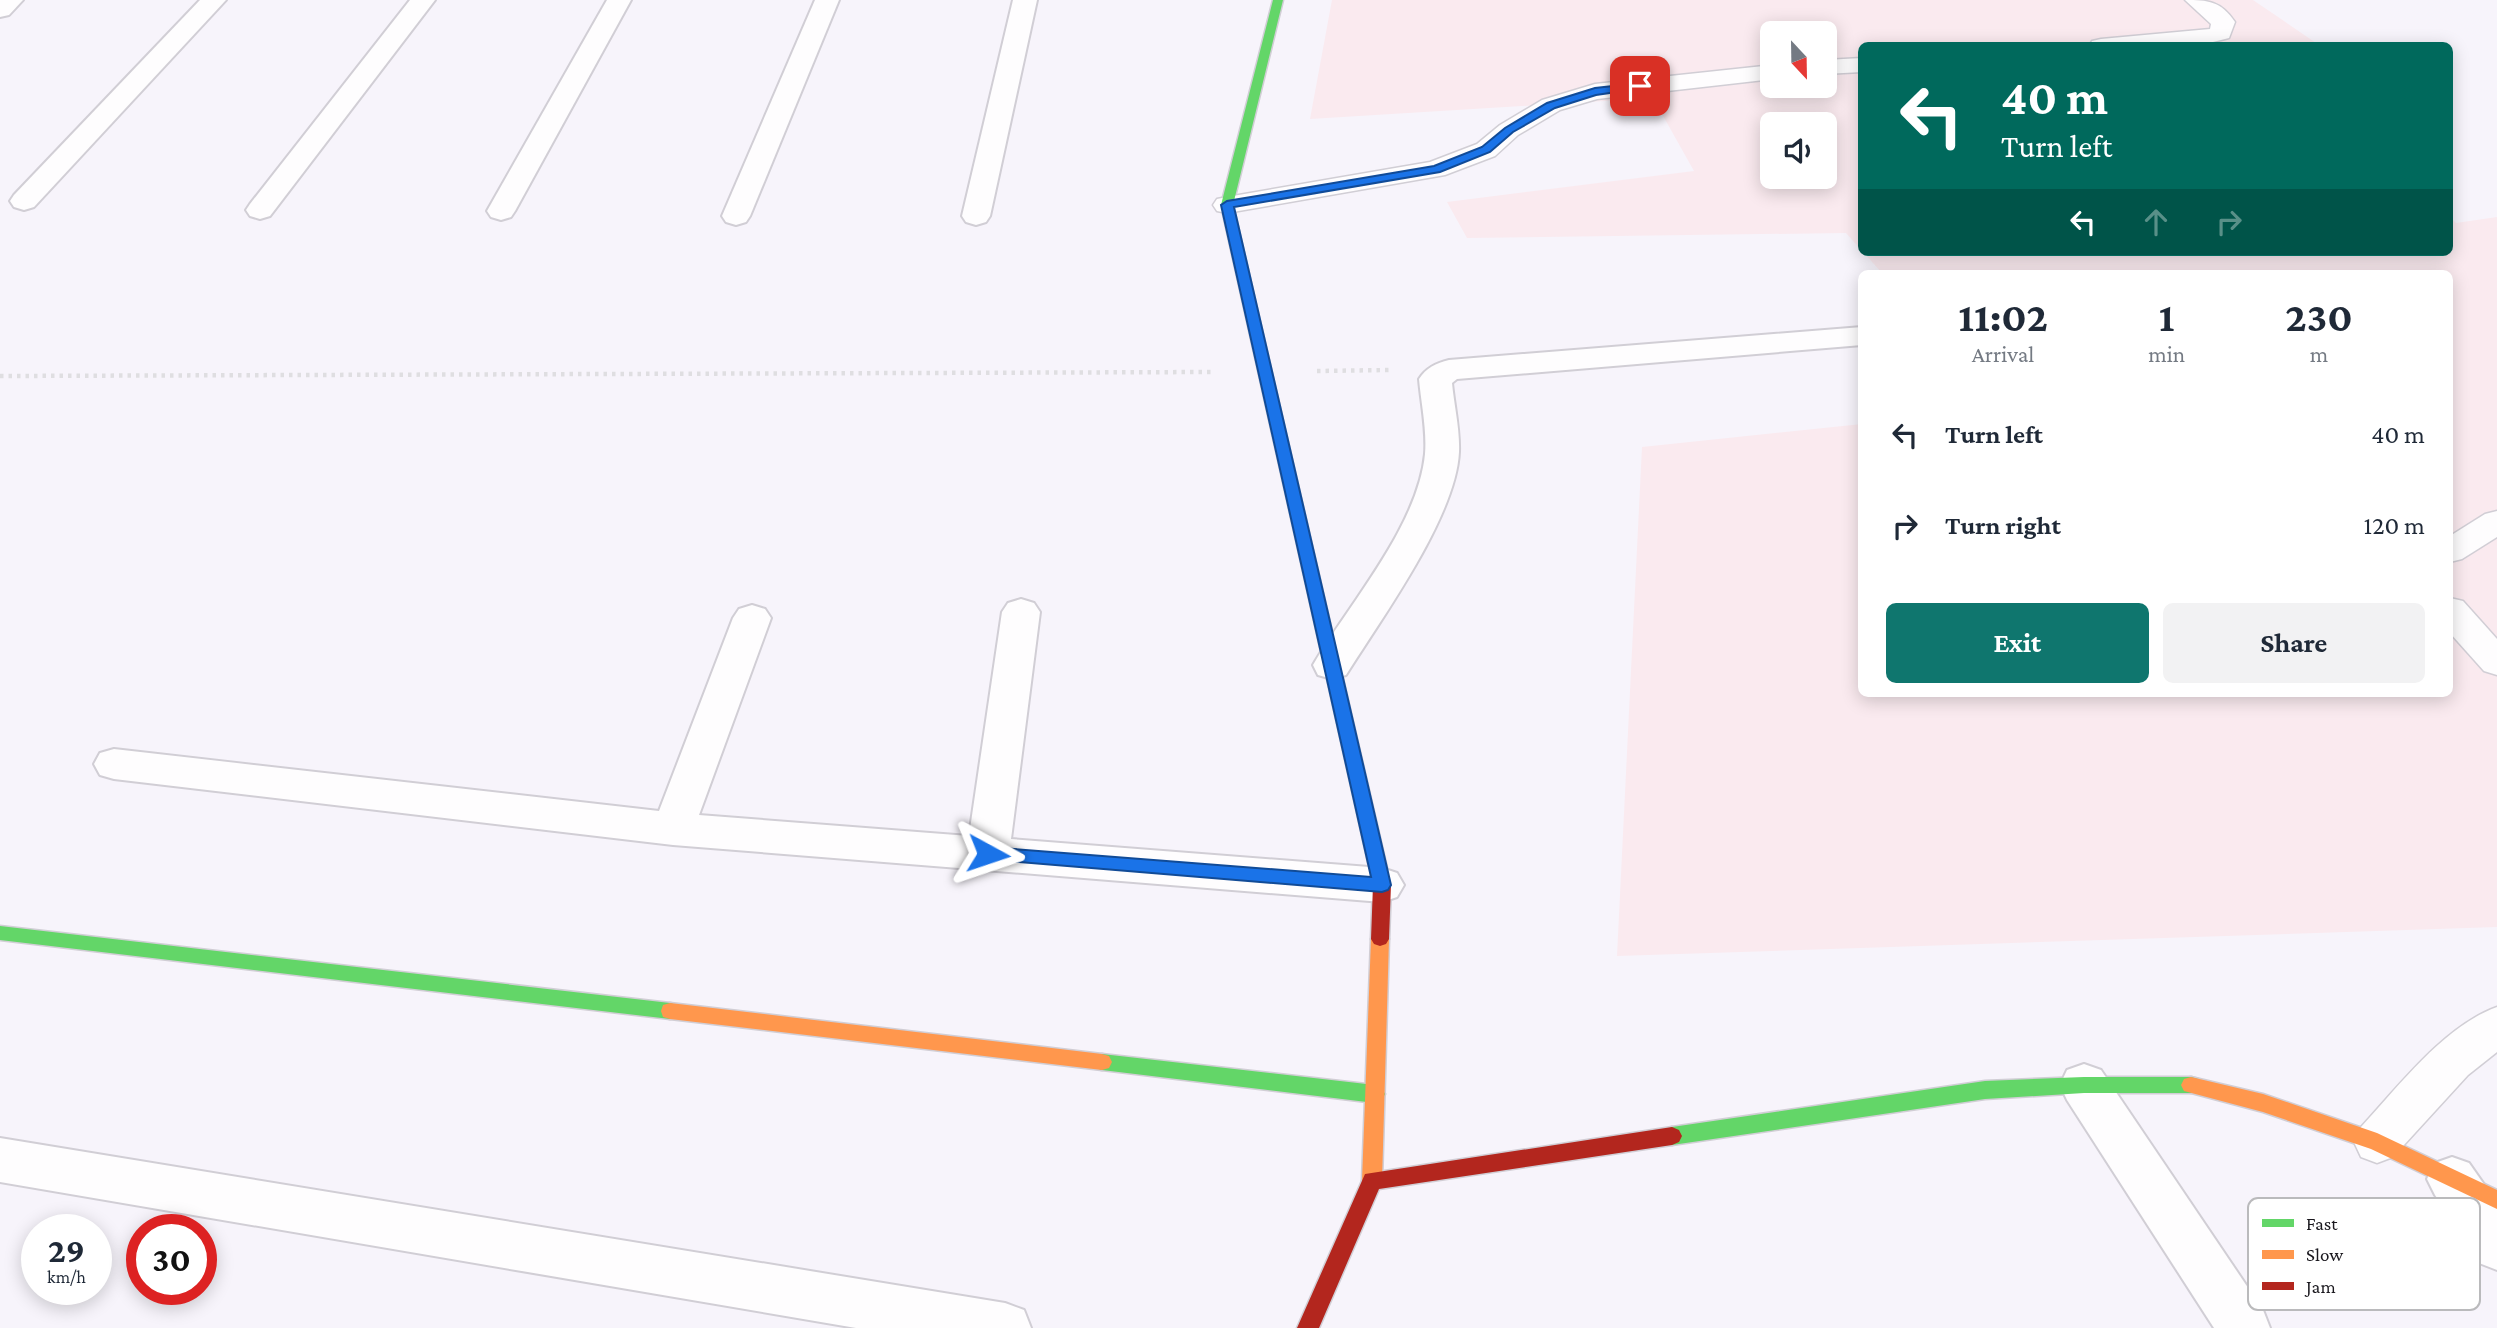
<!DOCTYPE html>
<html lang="en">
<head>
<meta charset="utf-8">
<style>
  :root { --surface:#fff; --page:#f2f2f3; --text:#1f2937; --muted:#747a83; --accent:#0f766e }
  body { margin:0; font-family:"Crimson Pro",serif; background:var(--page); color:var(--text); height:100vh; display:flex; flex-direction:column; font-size:26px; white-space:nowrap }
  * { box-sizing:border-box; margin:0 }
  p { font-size:23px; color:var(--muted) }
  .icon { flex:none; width:38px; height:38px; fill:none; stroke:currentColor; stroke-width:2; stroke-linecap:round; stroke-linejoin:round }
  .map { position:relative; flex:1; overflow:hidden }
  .side { position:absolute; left:1858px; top:270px; width:595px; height:427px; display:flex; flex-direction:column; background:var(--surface); border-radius:10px; box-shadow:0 4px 18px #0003 }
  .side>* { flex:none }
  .banner { position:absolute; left:1858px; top:42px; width:595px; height:214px; border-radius:10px; box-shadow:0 4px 18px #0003; background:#00695c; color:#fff; overflow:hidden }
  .needle { width:46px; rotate:158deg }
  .fabs { position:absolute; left:1760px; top:21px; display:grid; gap:14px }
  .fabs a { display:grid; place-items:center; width:77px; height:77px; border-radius:10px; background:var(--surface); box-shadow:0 4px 18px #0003; font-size:35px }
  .speed { position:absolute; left:21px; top:1214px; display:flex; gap:14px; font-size:35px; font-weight:700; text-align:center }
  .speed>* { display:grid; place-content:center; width:91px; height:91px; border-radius:50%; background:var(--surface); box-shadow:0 4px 18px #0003; line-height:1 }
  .speed small { font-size:18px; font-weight:400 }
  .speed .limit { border:10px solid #d22; background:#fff; color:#111 }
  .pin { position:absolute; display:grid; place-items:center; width:60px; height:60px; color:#fff; margin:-30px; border-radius:14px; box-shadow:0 4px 10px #0006 }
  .me { position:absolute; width:77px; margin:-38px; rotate:95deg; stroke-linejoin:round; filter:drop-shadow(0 0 5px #0008) }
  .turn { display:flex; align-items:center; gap:24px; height:147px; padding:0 28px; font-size:32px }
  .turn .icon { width:91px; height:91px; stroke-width:2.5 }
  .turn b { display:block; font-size:49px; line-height:60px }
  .lanes { display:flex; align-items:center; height:66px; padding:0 28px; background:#0003; justify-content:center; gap:35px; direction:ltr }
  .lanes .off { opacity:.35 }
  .eta { display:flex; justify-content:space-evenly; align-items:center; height:119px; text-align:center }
  .eta b { font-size:42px; font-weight:700; line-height:49px }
  .cta { display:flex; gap:14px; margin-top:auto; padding:14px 28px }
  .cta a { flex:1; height:80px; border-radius:10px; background:var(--accent); color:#fff; font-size:28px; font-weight:700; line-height:80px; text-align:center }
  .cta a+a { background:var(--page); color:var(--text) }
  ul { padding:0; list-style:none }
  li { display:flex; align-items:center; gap:21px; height:91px; padding:0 28px }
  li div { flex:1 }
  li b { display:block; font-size:26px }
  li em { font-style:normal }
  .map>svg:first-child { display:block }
</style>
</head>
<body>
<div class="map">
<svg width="2497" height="1328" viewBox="0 0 2497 1328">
  <rect width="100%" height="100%" fill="#f7f4fb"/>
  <!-- industrial -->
  <g fill="#faeaef" fill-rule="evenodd">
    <path d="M1332,0H2253L2319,45L1862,46V251L1846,233L1467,238L1447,202L1694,171L1653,98L1310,119ZM1773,33H1825V86H1773ZM1773,124H1825V177H1773Z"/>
    <polygon points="2450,217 2456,223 2497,217 2497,927 1617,956 1642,447 1862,424 1862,693 2450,693 2450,273 1882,273 1863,252 2450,252"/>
  </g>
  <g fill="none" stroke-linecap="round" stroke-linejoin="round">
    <!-- lane casing -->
    <g stroke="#d1ced5" stroke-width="3">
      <g id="lane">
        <path d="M2185,0C2208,0 2221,1 2235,22L2229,38L2197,46H2089L2092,41L2101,39L2210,29L2211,24Z"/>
        <polygon points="1862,58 1862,72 1825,74 1825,60"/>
        <polygon points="1773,65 1773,79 1597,99 1560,110 1518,135 1495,156 1445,175 1227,213 1217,211 1213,205 1217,199 1227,197 1430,162 1477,144 1500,125 1542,100 1595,84"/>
        <polygon points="2497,511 2497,537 2462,559 2450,562 2450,536 2485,514"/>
        <polygon points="2450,598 2463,601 2497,639 2497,675 2484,671 2450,633"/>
        <path d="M2497,1007V1052L2468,1075L2393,1157L2377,1163L2361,1157L2354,1142L2361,1127C2398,1087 2444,1026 2497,1007Z"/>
      </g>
    </g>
    <!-- street casing -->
    <g stroke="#d1ced5" stroke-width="4">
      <g id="street">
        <polygon points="0,0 23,0 9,15 0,17"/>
        <polygon points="200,0 226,0 34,207 24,210 14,207 10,201 14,195"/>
        <polygon points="410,0 435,0 270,216 260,219 250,216 246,210 250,204"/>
        <polygon points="607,0 631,0 515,211 511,217 501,220 491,217 487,211"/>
        <polygon points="815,0 839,0 750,216 746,222 736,225 726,222 722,216"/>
        <polygon points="1013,0 1037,0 990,216 986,222 976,225 966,222 962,216"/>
        <path d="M1862,327V345L1457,379L1452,383C1454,405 1460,429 1459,452C1456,517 1381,619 1346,675L1332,679L1318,675L1313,665C1349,604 1418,526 1425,454C1427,429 1421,403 1419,379C1426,368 1436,363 1449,360Z"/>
        <polygon points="1021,599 1034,603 1040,612 1011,839 1382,868 1397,873 1404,885 1397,897 1382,902 673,845 114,779 100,775 94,764 100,753 114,749 659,811 733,618 739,609 752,605 765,609 771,618 699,815 969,836 1002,612 1008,603"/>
        <polygon points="2084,1064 2101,1070 2263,1310 2270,1328 2214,1328 2067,1100 2060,1085 2067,1070"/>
        <polygon points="0,1138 1005,1303 1024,1310 1031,1328 856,1328 0,1182"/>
        <polygon points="2452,1157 2469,1163 2497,1203 2497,1270 2479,1263 2435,1195 2427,1179 2435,1163"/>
      </g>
    </g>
    <!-- fast casing -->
    <g stroke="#d1ced5" stroke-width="3">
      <g id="fast">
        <polygon points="1273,0 1283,0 1233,205 1341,670 1333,676 1325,670 1221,205"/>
        <polygon points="0,926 670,1003 677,1005 679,1011 677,1017 670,1019 0,940"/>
        <polygon points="1102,1054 1375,1085 1382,1088 1385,1094 1382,1100 1375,1103 1102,1070 1095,1068 1092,1062 1095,1056"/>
        <polygon points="2084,1077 2191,1077 2198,1079 2201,1085 2198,1091 2191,1093 2084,1093 1985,1099 1672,1145 1665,1142 1662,1136 1665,1130 1672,1127 1985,1081"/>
      </g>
    </g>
    <!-- slow casing -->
    <g stroke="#d1ced5" stroke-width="3">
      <g id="slow">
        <polygon points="1380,932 1386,934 1389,939 1382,1181 1379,1188 1372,1190 1365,1188 1362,1181 1371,939 1374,934"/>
        <polygon points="670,1003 1102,1054 1109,1056 1112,1062 1109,1068 1102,1070 670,1019 663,1017 661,1011 663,1005"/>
        <polygon points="2191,1077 2263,1094 2377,1133 2497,1190 2497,1209 2371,1149 2263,1112 2184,1091 2181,1085 2184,1079"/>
      </g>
    </g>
    <!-- jam casing -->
    <g stroke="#d1ced5" stroke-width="3">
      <g id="jam">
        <polygon points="1333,664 1341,670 1391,885 1389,939 1386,944 1380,946 1374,944 1371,939 1373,885 1325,670"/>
        <polygon points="1672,1127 1679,1130 1682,1136 1679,1142 1672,1145 1379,1189 1319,1328 1297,1328 1365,1174"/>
      </g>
    </g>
    <!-- path -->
    <g stroke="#dfdee1" stroke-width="4.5" stroke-dasharray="3.5 5" stroke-linecap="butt">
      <polyline points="1317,371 1389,370"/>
      <polyline points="0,376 1214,372"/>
    </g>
    <!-- lane -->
    <use href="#lane" fill="#fefdfe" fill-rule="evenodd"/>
    <!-- street -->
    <use href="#street" fill="#fefdfe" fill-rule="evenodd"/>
    <!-- fast -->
    <use href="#fast" fill="#63d668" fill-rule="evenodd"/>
    <!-- slow -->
    <use href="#slow" fill="#ff974d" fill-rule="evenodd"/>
    <!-- jam -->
    <use href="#jam" fill="#b3261e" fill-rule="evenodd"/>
  </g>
  <!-- route -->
  <polygon fill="#1a73e8" stroke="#114b97" stroke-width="2" points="1640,83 1645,86 1644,88 1596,95 1555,108 1513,132 1490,152 1440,172 1234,207 1391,885 1388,890 1382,892 982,859 979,854 982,849 988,847 1371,877 1221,205 1227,201 1434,166 1482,147 1505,128 1547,103 1595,88"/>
  <!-- legend -->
  <rect x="2248" y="1198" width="232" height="112" rx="10" fill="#fff" stroke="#bababc" stroke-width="2"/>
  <rect x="2262" y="1219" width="32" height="8" fill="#63d668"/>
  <rect x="2262" y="1250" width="32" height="9" fill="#ff974d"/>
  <rect x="2262" y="1282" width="32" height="8" fill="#b3261e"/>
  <g font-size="19" fill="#1a181e">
    <text x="2306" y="1230">Fast</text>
    <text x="2306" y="1261">Slow</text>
    <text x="2306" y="1293">Jam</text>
  </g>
</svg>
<div class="fabs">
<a><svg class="needle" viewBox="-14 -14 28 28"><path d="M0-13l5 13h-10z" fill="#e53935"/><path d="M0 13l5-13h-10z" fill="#747a83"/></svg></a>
<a><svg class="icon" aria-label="sound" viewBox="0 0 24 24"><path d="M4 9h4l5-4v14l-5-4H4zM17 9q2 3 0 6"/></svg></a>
</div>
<div class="speed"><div>29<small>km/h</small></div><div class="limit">30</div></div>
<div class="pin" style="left:1640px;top:86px;background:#d93025"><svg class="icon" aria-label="arrive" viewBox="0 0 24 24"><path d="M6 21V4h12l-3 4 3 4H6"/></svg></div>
<svg class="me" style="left:988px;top:854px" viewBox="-20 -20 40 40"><path d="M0-17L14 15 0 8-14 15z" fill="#1a73e8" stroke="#fff" stroke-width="4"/></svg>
<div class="banner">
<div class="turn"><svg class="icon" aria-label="left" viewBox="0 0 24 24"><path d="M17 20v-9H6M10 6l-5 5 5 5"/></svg><div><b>40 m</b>Turn left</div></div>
<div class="lanes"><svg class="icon" aria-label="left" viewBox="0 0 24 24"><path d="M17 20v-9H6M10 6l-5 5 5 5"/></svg><svg class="icon off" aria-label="ahead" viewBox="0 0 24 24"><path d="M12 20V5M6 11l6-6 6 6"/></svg><svg class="icon off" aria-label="right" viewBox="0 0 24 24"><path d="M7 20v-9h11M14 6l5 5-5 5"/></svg></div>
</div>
<section class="side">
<div class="eta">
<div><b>11:02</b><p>Arrival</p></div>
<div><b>1</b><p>min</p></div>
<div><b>230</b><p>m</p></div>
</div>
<ul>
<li><svg class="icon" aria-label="left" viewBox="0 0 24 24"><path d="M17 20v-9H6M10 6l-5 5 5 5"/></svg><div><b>Turn left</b></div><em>40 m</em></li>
<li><svg class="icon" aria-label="right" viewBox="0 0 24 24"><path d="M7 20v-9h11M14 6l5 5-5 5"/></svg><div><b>Turn right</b></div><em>120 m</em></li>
</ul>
<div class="cta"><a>Exit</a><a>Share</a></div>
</section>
</div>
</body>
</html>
